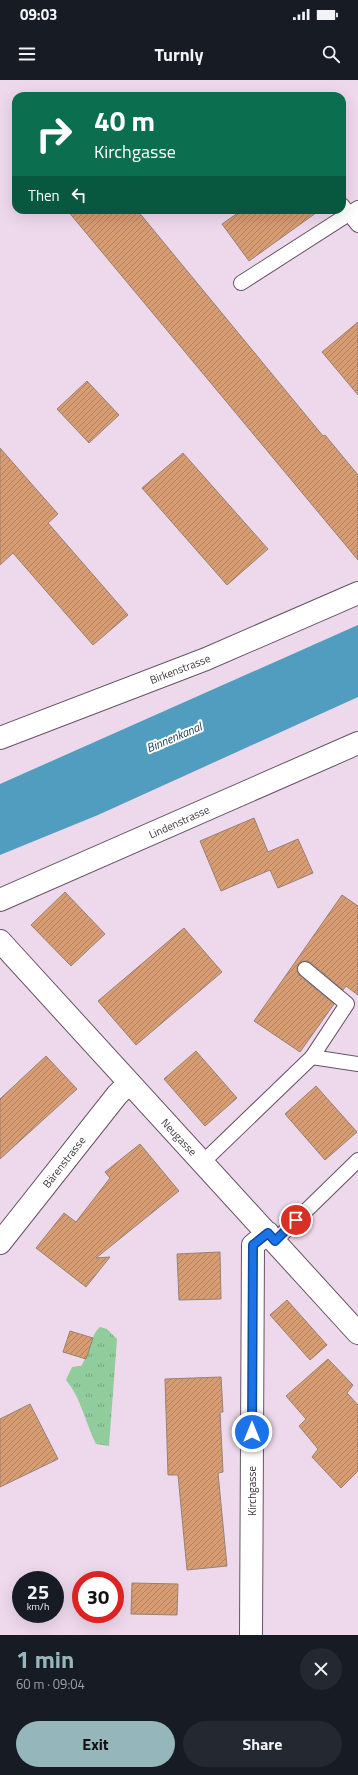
<!DOCTYPE html>
<html lang="en">
<head>
<meta charset="utf-8">
<style>
  :root { --surface:#171b24; --page:#242831; --text:#f1f3f6; --muted:#9ea1a6; --accent:#95b7bc }
  body { margin:0; font-family:"Titillium Web",sans-serif; background:var(--page); color:var(--text); height:100vh; display:flex; flex-direction:column; font-size:15px; white-space:nowrap }
  * { box-sizing:border-box; margin:0 }
  p { font-size:13px; color:var(--muted) }
  .icon { flex:none; width:22px; height:22px; fill:none; stroke:currentColor; stroke-width:2; stroke-linecap:round; stroke-linejoin:round }
  .map { position:relative; height:1555px; overflow:hidden }
  .side { display:flex; flex-direction:column; background:var(--surface); flex:1 }
  .side>* { flex:none }
  .banner { position:absolute; left:12px; top:12px; width:334px; height:122px; border-radius:12px; box-shadow:0 4px 16px #0002; background:#0b6e4f; color:#fff; overflow:hidden }
  .speed { position:absolute; left:12px; top:1491px; display:flex; gap:8px; font-size:20px; font-weight:700; text-align:center }
  .speed>* { display:grid; place-content:center; width:52px; height:52px; border-radius:50%; background:var(--surface); box-shadow:0 4px 16px #0002; line-height:1 }
  .speed small { font-size:10px; font-weight:400 }
  .speed .limit { border:6px solid #d22; background:#fff; color:#111 }
  .pin { position:absolute; display:grid; place-items:center; width:34px; height:34px; color:#fff; margin:-17px; border:2px solid #fff; border-radius:50%; box-shadow:0 1px 4px #0007 }
  .me { position:absolute; width:44px; margin:-22px; rotate:0deg; stroke-linejoin:round; filter:drop-shadow(0 0 3px #0008) }
  .turn { display:flex; align-items:center; gap:14px; height:84px; padding:0 16px; font-size:18px }
  .turn .icon { width:52px; height:52px; stroke-width:2.5 }
  .turn b { display:block; font-size:28px; line-height:34px }
  .then { display:flex; align-items:center; height:38px; padding:0 16px; background:#0003; gap:8px; font-size:15px }
  .round { display:grid; place-items:center; flex:none; width:42px; height:42px; border-radius:21px; background:var(--page) }
  .summary { display:flex; align-items:center; justify-content:space-between; height:68px; padding:0 16px }
  h1 { font-size:24px; font-weight:700; line-height:30px; color:var(--accent) }
  .cta { display:flex; gap:8px; margin-top:auto; padding:8px 16px }
  .cta a { flex:1; height:46px; border-radius:24px; background:var(--accent); color:#111; font-size:16px; font-weight:700; line-height:46px; text-align:center }
  .cta a+a { background:var(--page); color:var(--text) }
  .status { display:flex; justify-content:space-between; align-items:center; height:28px; padding:0 20px; background:var(--surface); direction:ltr }
  .status svg { height:11px; fill:currentColor }
  header { display:flex; justify-content:space-between; align-items:center; height:52px; padding:0 16px; background:var(--surface); font-size:18px; font-weight:700 }
  .map>svg:first-child { display:block }
</style>
</head>
<body>
<div class="status"><b>09:03</b><svg viewBox="0 0 49 12"><path d="M0 12V9h3v3zM5 12V6h3v6zM10 12V3h3v9zM15 12V0h3v12zM26 1h20v11H26zM47 4h2v5h-2z"/></svg></div>
<header><svg class="icon" aria-label="menu" viewBox="0 0 24 24"><path d="M4 6h16M4 12h16M4 18h16"/></svg>Turnly<svg class="icon" aria-label="search" viewBox="0 0 24 24"><circle cx="10" cy="10" r="6"/><path d="M15 15l6 6"/></svg></header>
<div class="map">
<svg width="358" height="1555" viewBox="0 0 358 1555">
  <defs>
    <pattern id="park-tufts" width="24" height="20" patternUnits="userSpaceOnUse"><rect width="24" height="20" fill="#91cc9c"/><path d="M3 7l-1-3M5 7V3M7 7l1-3M15 17l-1-3M17 17v-4M19 17l1-3" fill="none" stroke="#78a680"/></pattern>
    <pattern id="building-hatch" width="6" height="6" patternUnits="userSpaceOnUse"><rect width="6" height="6" fill="#d89c72"/><path d="M-1 1l2-2M0 6l6-6M5 7l2-2" fill="none" stroke="#b0805f"/></pattern>
  </defs>
  <rect width="100%" height="100%" fill="#eed9ec"/>
  <!-- park -->
  <path fill="url(#park-tufts)" d="M100,1247L107,1249L117,1259L109,1366L96,1364C85,1342 81,1318 66,1300L72,1287L81,1286C90,1274 89,1257 100,1247Z"/>
  <!-- water -->
  <polygon fill="#509dbf" points="358,545 358,617 98,735 0,775 0,704"/>
  <!-- building -->
  <g fill="url(#building-hatch)" stroke="#978274">
    <polygon points="67,130 137,130 323,356 325,355 358,395 358,480"/>
    <polygon points="242,130 320,130 249,181 222,144"/>
    <polygon points="358,242 358,315 322,272"/>
    <polygon points="87,301 119,335 89,363 57,329"/>
    <polygon points="0,368 58,434 48,443 128,535 93,565 13,473 0,485"/>
    <polygon points="183,373 268,469 227,505 142,408"/>
    <polygon points="254,738 268,772 298,759 313,793 278,808 270,790 221,811 200,761"/>
    <polygon points="65,812 105,854 71,886 31,845"/>
    <polygon points="342,815 358,826 358,915 346,906 343,910 310,882 306,881 299,883 297,888 299,895 334,924 300,972 254,941"/>
    <polygon points="184,848 222,892 136,965 98,921"/>
    <polygon points="196,971 237,1018 205,1046 164,999"/>
    <polygon points="46,976 77,1009 0,1079 0,1019"/>
    <polygon points="316,1006 357,1052 325,1080 285,1034"/>
    <polygon points="140,1064 179,1111 96,1178 110,1177 86,1207 36,1168 64,1133 76,1142 110,1098 105,1092"/>
    <polygon points="220,1172 221,1219 179,1220 177,1174"/>
    <polygon points="287,1220 327,1265 310,1280 270,1235"/>
    <polygon points="70,1251 93,1258 86,1279 63,1272"/>
    <polygon points="328,1279 353,1305 347,1313 358,1325 358,1391 341,1408 312,1377 318,1369 299,1346 306,1339 286,1316"/>
    <polygon points="221,1297 223,1332 220,1332 223,1392 218,1393 227,1486 187,1490 178,1395 168,1395 165,1299"/>
    <polygon points="30,1324 58,1379 0,1407 0,1339"/>
    <polygon points="132,1503 178,1504 177,1535 131,1534"/>
  </g>
  <g fill="none" stroke-linecap="round" stroke-linejoin="round">
    <!-- lane casing -->
    <g stroke="#655463" stroke-width="16">
      <g id="lane">
        <polyline points="342,125 358,145"/>
        <polyline points="241,203 358,128"/>
        <polyline points="312,977 358,984"/>
        <polyline points="203,1082 312,977 347,924 305,889"/>
        <polyline points="275,1161 358,1080"/>
      </g>
    </g>
    <!-- street casing -->
    <g stroke="#655463" stroke-width="24">
      <g id="street">
        <polyline points="0,658 206,579 358,513"/>
        <polyline points="0,820 358,663"/>
        <polyline points="0,861 358,1253"/>
        <polyline points="0,1163 117,1015 129,1003"/>
        <polyline points="251,1555 253,1165 268,1153"/>
      </g>
    </g>
    <!-- lane -->
    <use href="#lane" stroke="#fff" stroke-width="14"/>
    <!-- street -->
    <use href="#street" stroke="#fff" stroke-width="22"/>
  </g>
  <g fill="none" stroke-linecap="round" stroke-linejoin="round">
    <!-- route casing -->
    <g stroke="#114b97" stroke-width="10">
      <polyline id="route" points="252,1352 253,1165 268,1153 275,1161 296,1140"/>
    </g>
    <!-- route -->
    <use href="#route" stroke="#1a73e8" stroke-width="7"/>
  </g>
  <g text-anchor="middle" dominant-baseline="central" stroke-width="4" stroke-linejoin="round" paint-order="stroke">
    <!-- street labels -->
    <g font-size="11" fill="#3d353c" stroke="#fff">
      <text transform="translate(180 589) rotate(-21)">Birkenstrasse</text>
      <text transform="translate(179 742) rotate(-24)">Lindenstrasse</text>
      <text transform="translate(179 1057) rotate(47)">Neugasse</text>
      <text transform="translate(64 1082) rotate(-52)">Bärenstrasse</text>
      <text transform="translate(252 1411) rotate(-90)">Kirchgasse</text>
    </g>
    <!-- water labels -->
    <g font-size="12" font-style="italic" fill="#193c4c" stroke="#fff">
      <text transform="translate(174 657) rotate(-23)">Binnenkanal</text>
    </g>
  </g>
</svg>
<div class="speed"><div>25<small>km/h</small></div><div class="limit">30</div></div>
<div class="pin" style="left:296px;top:1140px;background:#d93025"><svg class="icon" aria-label="arrive" viewBox="0 0 24 24"><path d="M6 21V4h12l-3 4 3 4H6"/></svg></div>
<svg class="me" style="left:252px;top:1352px" viewBox="-20 -20 40 40"><circle r="17" fill="#1a73e8" stroke="#fff" stroke-width="3"/><path d="M0-11L8 9 0 5-8 9z" fill="#fff"/></svg>
<div class="banner">
<div class="turn"><svg class="icon" aria-label="right" viewBox="0 0 24 24"><path d="M7 20v-9h11M14 6l5 5-5 5"/></svg><div><b>40 m</b>Kirchgasse</div></div>
<div class="then">Then<svg class="icon" aria-label="left" viewBox="0 0 24 24"><path d="M17 20v-9H6M10 6l-5 5 5 5"/></svg></div>
</div>
</div>
<section class="side">
<div class="summary"><div><h1>1 min</h1><p>60 m · 09:04</p></div><a class="round"><svg class="icon" aria-label="close" viewBox="0 0 24 24"><path d="M6 6l12 12M18 6L6 18"/></svg></a></div>
<div class="cta"><a>Exit</a><a>Share</a></div>
</section>
</body>
</html>
